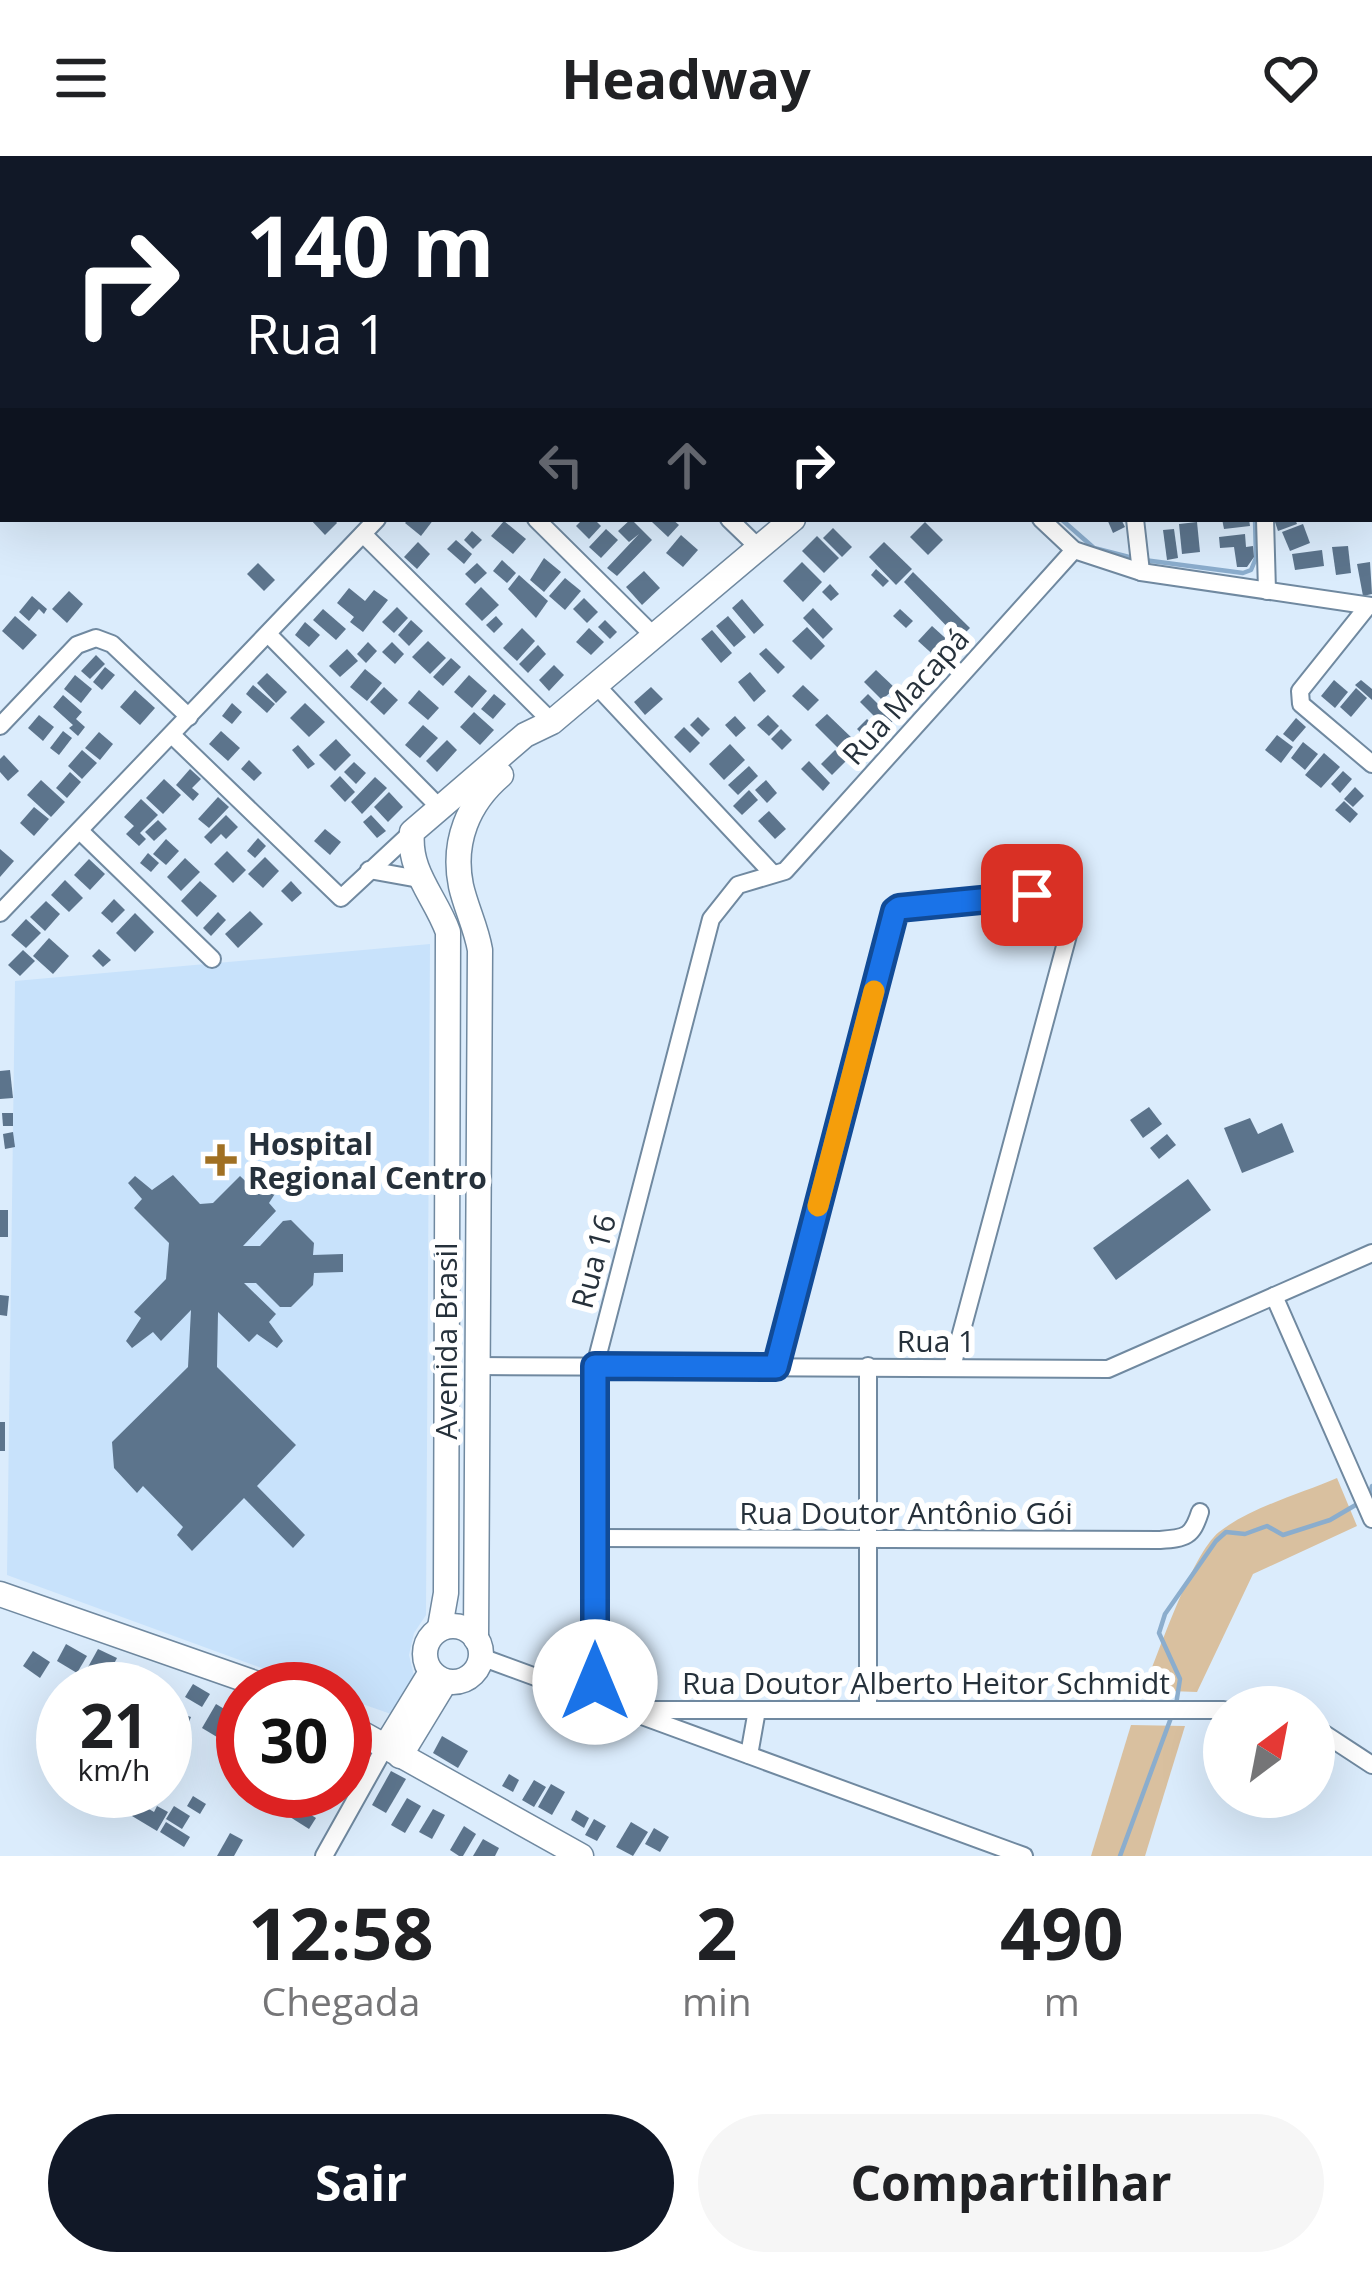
<!DOCTYPE html>
<html lang="pt">
<head>
<meta charset="utf-8">
<style>
  :root { --surface:#fff; --page:#f6f6f6; --text:#202124; --muted:#757577; --accent:#111827 }
  body { margin:0; font-family:"Open Sans",sans-serif; background:var(--page); color:var(--text); height:100vh; display:flex; flex-direction:column; font-size:45px; white-space:nowrap }
  * { box-sizing:border-box; margin:0 }
  p { font-size:39px; color:var(--muted) }
  .icon { flex:none; width:66px; height:66px; fill:none; stroke:currentColor; stroke-width:2; stroke-linecap:round; stroke-linejoin:round }
  .map { position:relative; height:1700px; overflow:hidden }
  .sheet { display:flex; flex-direction:column; background:var(--surface); flex:1 }
  .sheet>* { flex:none }
  .banner { position:absolute; left:0px; top:0px; width:1374px; height:366px; box-shadow:0 12px 48px #0002; background:#111827; color:#fff; overflow:hidden }
  .needle { width:78px; rotate:32deg }
  .fabs { position:absolute; left:1203px; top:1530px; display:grid; gap:24px }
  .fabs a { display:grid; place-items:center; width:132px; height:132px; border-radius:50%; background:var(--surface); box-shadow:0 12px 48px #0002; font-size:60px }
  .speed { position:absolute; left:36px; top:1506px; display:flex; gap:24px; font-size:60px; font-weight:700; text-align:center }
  .speed>* { display:grid; place-content:center; width:156px; height:156px; border-radius:50%; background:var(--surface); box-shadow:0 12px 48px #0002; line-height:1 }
  .speed small { font-size:30px; font-weight:400 }
  .speed .limit { border:18px solid #d22; background:#fff; color:#111 }
  .pin { position:absolute; display:grid; place-items:center; width:102px; height:102px; color:#fff; margin:-51px; border-radius:24px; box-shadow:0 6px 18px #0006 }
  .me { position:absolute; width:132px; margin:-66px; rotate:0deg; stroke-linejoin:round; filter:drop-shadow(0 0 9px #0008) }
  .turn { display:flex; align-items:center; gap:42px; height:252px; padding:0 48px; font-size:54px }
  .turn .icon { width:156px; height:156px; stroke-width:2.5 }
  .turn b { display:block; font-size:84px; line-height:102px }
  .lanes { display:flex; align-items:center; height:114px; padding:0 48px; background:#0003; justify-content:center; gap:60px; direction:ltr }
  .lanes .off { opacity:.35 }
  .eta { display:flex; justify-content:space-evenly; align-items:center; height:204px; text-align:center }
  .eta b { font-size:72px; font-weight:700; line-height:84px }
  .button { display:flex; gap:24px; margin-top:auto; padding:24px 48px }
  .button a { flex:1; height:138px; border-radius:72px; background:var(--accent); color:#fff; font-size:48px; font-weight:700; line-height:138px; text-align:center }
  .button a+a { background:var(--page); color:var(--text) }
  header { display:flex; justify-content:space-between; align-items:center; height:156px; padding:0 48px; background:var(--surface); font-size:54px; font-weight:700 }
  .map>svg:first-child { display:block }
</style>
</head>
<body>
<header><svg class="icon" aria-label="menu" viewBox="0 0 24 24"><path d="M4 6h16M4 12h16M4 18h16"/></svg>Headway<svg class="icon" aria-label="heart" viewBox="0 0 24 24"><path d="M12 20l-8-8c-3-5 5-10 8-4 3-6 11-1 8 4z"/></svg></header>
<div class="map">
<svg width="1372" height="1700" viewBox="0 0 1372 1700">
  <rect width="100%" height="100%" fill="#dbecfc"/>
  <!-- built -->
  <polygon fill="#c8e2fb" points="430,788 426,1459 414,1477 409,1499 414,1520 391,1558 345,1542 345,1533 319,1533 7,1419 15,825"/>
  <!-- green -->
  <g fill="#d9c09f">
    <path d="M1337,1322L1357,1370L1253,1418L1197,1536L1143,1534C1159,1497 1191,1399 1219,1376C1251,1351 1300,1338 1337,1322Z"/>
    <polygon points="1131,1569 1185,1570 1145,1700 1091,1700"/>
  </g>
  <g fill="none" stroke-linecap="round" stroke-linejoin="round">
    <!-- stream -->
    <g stroke="#8badcd" stroke-width="4.5">
      <polyline points="1061,363 1094,392 1133,402"/>
      <polyline points="1144,404 1243,417 1251,414 1256,402 1255,363"/>
      <polyline points="1369,1342 1372,1330"/>
      <polyline points="1176,1549 1180,1523 1159,1477 1165,1458 1216,1385 1226,1376 1245,1378 1267,1370 1283,1379 1330,1364 1359,1347"/>
      <polyline points="1120,1700 1172,1559"/>
    </g>
  </g>
  <!-- building -->
  <g fill="#5c748c">
    <polygon points="310,363 334,363 337,367 325,379"/>
    <polygon points="409,363 434,363 421,380 405,367"/>
    <polygon points="583,363 594,363 601,370 589,383 576,370"/>
    <polygon points="631,363 652,384 617,420 607,412 639,378 629,386 618,375"/>
    <polygon points="655,363 672,363 679,369 668,381 652,366"/>
    <polygon points="1107,363 1121,363 1125,371 1113,377"/>
    <polygon points="1222,363 1249,363 1250,370 1224,373"/>
    <polygon points="1274,363 1295,363 1297,368 1278,375"/>
    <polygon points="504,365 526,383 513,398 491,380"/>
    <polygon points="925,366 943,384 928,399 910,381"/>
    <polygon points="1197,366 1200,396 1182,398 1179,368"/>
    <polygon points="1303,368 1310,387 1290,395 1282,376"/>
    <polygon points="833,372 852,391 842,401 823,382"/>
    <polygon points="606,373 618,384 601,402 589,391"/>
    <polygon points="1174,373 1178,402 1167,404 1163,374"/>
    <polygon points="472,375 482,384 473,393 464,384"/>
    <polygon points="1245,378 1246,391 1253,390 1254,401 1247,411 1237,411 1234,391 1220,392 1219,381"/>
    <polygon points="681,379 698,394 683,411 666,397"/>
    <polygon points="817,380 839,402 824,417 802,395"/>
    <polygon points="456,384 472,398 464,408 447,393"/>
    <polygon points="418,386 430,398 417,413 404,401"/>
    <polygon points="884,386 912,413 896,429 869,401"/>
    <polygon points="1348,390 1351,417 1336,419 1332,391"/>
    <polygon points="1322,394 1324,410 1295,414 1292,398"/>
    <polygon points="544,402 561,416 544,436 530,424"/>
    <polygon points="502,404 516,417 507,427 493,415"/>
    <polygon points="802,406 822,426 803,446 783,425"/>
    <polygon points="1370,406 1372,438 1363,440 1357,408"/>
    <polygon points="258,407 275,424 264,435 247,418"/>
    <polygon points="477,407 487,417 475,428 465,418"/>
    <polygon points="876,413 889,425 883,431 871,419"/>
    <polygon points="644,415 660,432 642,449 626,431"/>
    <polygon points="913,416 970,472 959,483 904,426"/>
    <polygon points="519,419 548,445 536,462 508,433"/>
    <polygon points="565,422 581,435 565,454 549,440"/>
    <polygon points="830,428 839,438 831,445 822,436"/>
    <polygon points="481,431 499,449 482,465 465,448"/>
    <polygon points="349,432 365,445 374,434 388,444 363,476 350,466 354,461 337,447"/>
    <polygon points="69,435 83,448 67,467 52,453"/>
    <polygon points="32,440 47,453 44,458 39,453 29,465 19,456"/>
    <polygon points="584,442 598,456 587,467 573,453"/>
    <polygon points="742,443 764,469 754,478 732,452"/>
    <polygon points="397,451 408,462 394,477 382,466"/>
    <polygon points="813,452 833,473 823,483 803,462"/>
    <polygon points="323,453 346,473 336,484 313,464"/>
    <polygon points="900,453 913,465 906,472 893,460"/>
    <polygon points="15,460 37,479 23,494 2,475"/>
    <polygon points="496,460 503,468 494,477 486,469"/>
    <polygon points="728,460 746,481 734,491 716,470"/>
    <polygon points="411,464 423,475 409,490 398,479"/>
    <polygon points="605,464 617,476 610,483 598,471"/>
    <polygon points="305,466 320,479 309,491 295,479"/>
    <polygon points="932,470 953,489 939,504 918,485"/>
    <polygon points="807,471 825,490 811,504 792,485"/>
    <polygon points="522,472 535,485 517,505 503,492"/>
    <polygon points="589,472 604,486 591,499 576,486"/>
    <polygon points="712,474 732,497 721,507 701,483"/>
    <polygon points="428,485 446,502 430,518 412,501"/>
    <polygon points="368,486 377,495 366,507 357,498"/>
    <polygon points="392,486 404,498 395,508 382,496"/>
    <polygon points="538,489 546,498 528,517 519,508"/>
    <polygon points="766,492 785,511 778,518 759,498"/>
    <polygon points="347,493 358,505 340,521 329,510"/>
    <polygon points="96,499 105,508 90,523 81,515"/>
    <polygon points="451,502 461,511 443,530 433,521"/>
    <polygon points="554,509 564,519 549,535 539,524"/>
    <polygon points="105,511 115,519 102,534 93,526"/>
    <polygon points="365,513 382,527 367,545 350,531"/>
    <polygon points="876,514 895,532 882,544 864,526"/>
    <polygon points="750,516 766,535 754,546 738,526"/>
    <polygon points="267,517 287,536 276,547 257,527"/>
    <polygon points="75,519 92,533 81,547 64,533"/>
    <polygon points="469,519 487,535 472,552 454,536"/>
    <polygon points="1334,524 1348,536 1335,552 1321,540"/>
    <polygon points="1361,524 1372,533 1372,544 1355,529"/>
    <polygon points="253,529 275,548 267,557 246,538"/>
    <polygon points="803,529 819,544 808,555 792,540"/>
    <polygon points="384,531 398,544 384,559 370,546"/>
    <polygon points="651,531 663,543 645,559 634,546"/>
    <polygon points="1356,532 1367,542 1351,561 1340,551"/>
    <polygon points="135,534 155,552 140,569 120,551"/>
    <polygon points="419,534 439,552 428,564 408,547"/>
    <polygon points="494,538 506,548 493,563 481,553"/>
    <polygon points="868,538 894,564 886,572 860,546"/>
    <polygon points="63,539 82,556 76,563 85,571 78,580 69,572 73,569 53,551"/>
    <polygon points="232,547 242,556 232,568 222,560"/>
    <polygon points="305,547 325,566 309,581 290,562"/>
    <polygon points="474,556 494,574 480,589 460,571"/>
    <polygon points="827,558 854,584 842,596 815,569"/>
    <polygon points="39,559 54,571 43,585 28,572"/>
    <polygon points="768,559 779,570 769,580 757,569"/>
    <polygon points="735,560 746,572 736,581 725,569"/>
    <polygon points="698,561 710,573 702,581 690,569"/>
    <polygon points="1296,562 1306,571 1293,586 1283,578"/>
    <polygon points="867,563 879,574 868,584 857,573"/>
    <polygon points="423,569 438,582 420,602 405,589"/>
    <polygon points="684,571 700,587 690,597 674,581"/>
    <polygon points="781,573 792,584 782,594 771,583"/>
    <polygon points="63,575 72,582 59,599 50,592"/>
    <polygon points="221,575 240,592 228,605 209,588"/>
    <polygon points="99,576 113,588 100,604 85,592"/>
    <polygon points="1277,579 1293,591 1281,607 1265,594"/>
    <polygon points="336,583 351,599 335,615 319,599"/>
    <polygon points="447,584 457,594 437,616 426,605"/>
    <polygon points="1303,586 1318,598 1305,614 1291,602"/>
    <polygon points="730,588 745,604 724,624 709,608"/>
    <polygon points="298,589 315,608 308,613 292,594"/>
    <polygon points="82,594 97,607 82,623 68,610"/>
    <polygon points="835,594 846,605 832,619 821,608"/>
    <polygon points="1324,597 1340,611 1321,632 1305,619"/>
    <polygon points="4,599 19,615 8,625 0,616 0,603"/>
    <polygon points="249,604 262,617 254,625 241,613"/>
    <polygon points="809,605 830,627 823,635 801,613"/>
    <polygon points="354,606 366,617 356,628 344,616"/>
    <polygon points="749,610 758,620 738,639 728,629"/>
    <polygon points="190,613 201,623 192,632 199,638 193,645 176,629"/>
    <polygon points="1343,615 1352,623 1340,637 1331,628"/>
    <polygon points="70,616 81,626 67,642 56,632"/>
    <polygon points="340,620 355,636 345,646 330,630"/>
    <polygon points="375,621 387,632 362,658 351,646"/>
    <polygon points="164,623 181,639 163,658 146,642"/>
    <polygon points="41,624 65,646 51,661 27,639"/>
    <polygon points="766,624 777,637 767,647 755,634"/>
    <polygon points="1355,631 1364,640 1353,651 1344,643"/>
    <polygon points="749,634 758,644 742,659 733,650"/>
    <polygon points="389,636 403,651 388,666 374,651"/>
    <polygon points="218,641 229,651 209,672 198,663"/>
    <polygon points="141,643 158,659 140,677 146,683 139,690 126,678 134,670 124,661"/>
    <polygon points="1344,645 1358,658 1350,667 1335,654"/>
    <polygon points="34,651 49,663 34,680 20,667"/>
    <polygon points="769,655 786,673 775,683 758,665"/>
    <polygon points="226,659 238,671 226,683 221,678 211,688 204,681"/>
    <polygon points="371,659 386,675 377,682 363,666"/>
    <polygon points="158,664 167,673 154,685 145,676"/>
    <polygon points="325,673 341,686 330,699 314,685"/>
    <polygon points="258,682 266,690 255,702 247,695"/>
    <polygon points="166,683 179,695 166,709 153,698"/>
    <polygon points="0,693 14,705 0,721"/>
    <polygon points="227,695 246,714 233,727 214,708"/>
    <polygon points="148,697 159,707 151,716 140,707"/>
    <polygon points="265,701 279,715 263,732 248,718"/>
    <polygon points="185,702 200,716 181,735 167,721"/>
    <polygon points="89,703 105,718 90,734 74,719"/>
    <polygon points="65,724 83,742 69,756 51,739"/>
    <polygon points="200,725 217,740 197,761 181,745"/>
    <polygon points="291,725 302,737 292,746 281,735"/>
    <polygon points="114,743 125,754 112,767 101,757"/>
    <polygon points="46,745 60,758 45,775 30,761"/>
    <polygon points="250,755 263,768 238,792 225,778"/>
    <polygon points="218,756 226,764 211,780 203,772"/>
    <polygon points="135,757 154,776 135,796 116,777"/>
    <polygon points="26,763 41,777 26,792 11,779"/>
    <polygon points="49,782 69,800 53,818 33,800"/>
    <polygon points="99,793 111,804 103,811 92,800"/>
    <polygon points="23,794 35,805 20,820 8,809"/>
    <polygon points="10,914 13,942 0,943 0,915"/>
    <polygon points="1149,951 1162,968 1143,982 1130,964"/>
    <polygon points="2,957 13,957 13,970 3,970"/>
    <polygon points="1250,962 1258,978 1282,967 1294,996 1242,1017 1224,972"/>
    <polygon points="13,976 15,991 5,993 3,978"/>
    <polygon points="1167,978 1176,989 1159,1003 1150,992"/>
    <polygon points="173,1019 200,1048 213,1047 240,1020 258,1037 276,1026 280,1030 269,1047 276,1055 243,1090 260,1090 283,1065 291,1064 314,1087 313,1099 343,1098 343,1116 314,1117 313,1129 291,1151 280,1151 256,1127 244,1127 276,1158 269,1166 283,1185 277,1192 257,1178 249,1186 218,1156 217,1211 296,1289 257,1330 305,1379 293,1392 244,1342 192,1395 177,1379 183,1371 143,1330 137,1337 114,1312 112,1286 188,1211 191,1154 161,1185 153,1176 132,1192 126,1185 141,1162 134,1156 166,1123 169,1087 134,1052 142,1043 128,1027 135,1020 152,1034"/>
    <polygon points="1188,1023 1211,1054 1116,1124 1093,1092"/>
    <rect x="0" y="1054" width="8" height="27"/>
    <polygon points="0,1139 9,1140 7,1160 0,1159"/>
    <rect x="0" y="1266" width="5" height="29"/>
    <polygon points="66,1488 87,1500 77,1517 57,1505"/>
    <polygon points="98,1493 117,1502 107,1521 88,1511"/>
    <polygon points="33,1495 50,1506 40,1522 23,1510"/>
    <polygon points="132,1509 155,1522 149,1533 120,1531"/>
    <polygon points="193,1528 210,1538 202,1551 185,1541"/>
    <polygon points="216,1548 231,1557 217,1581 202,1572"/>
    <polygon points="234,1555 243,1560 241,1593 219,1581"/>
    <polygon points="177,1556 191,1561 187,1571 173,1565"/>
    <polygon points="442,1580 468,1595 458,1612 433,1597"/>
    <polygon points="243,1595 243,1628 228,1619"/>
    <polygon points="391,1615 406,1623 386,1657 372,1649"/>
    <polygon points="509,1618 519,1624 513,1636 502,1630"/>
    <polygon points="534,1624 546,1631 534,1651 522,1644"/>
    <polygon points="551,1628 565,1636 552,1659 538,1651"/>
    <polygon points="265,1635 283,1635 275,1648 262,1640"/>
    <polygon points="304,1635 333,1635 326,1648"/>
    <polygon points="193,1640 206,1648 200,1658 187,1650"/>
    <polygon points="407,1642 421,1650 405,1677 391,1669"/>
    <polygon points="139,1647 154,1656 157,1650 168,1656 157,1675 132,1660"/>
    <polygon points="174,1650 190,1660 182,1673 166,1663"/>
    <polygon points="297,1650 316,1662 309,1673 290,1661"/>
    <polygon points="433,1653 445,1659 432,1683 419,1676"/>
    <polygon points="576,1654 589,1662 584,1672 571,1664"/>
    <polygon points="594,1663 606,1670 597,1685 585,1679"/>
    <polygon points="166,1666 190,1681 184,1691 160,1676"/>
    <polygon points="631,1666 648,1676 633,1700 616,1691"/>
    <polygon points="464,1670 476,1678 463,1700 459,1700 450,1694"/>
    <polygon points="654,1672 669,1681 660,1696 645,1688"/>
    <polygon points="230,1677 243,1684 234,1700 217,1700"/>
    <polygon points="483,1683 499,1692 495,1700 473,1700"/>
  </g>
  <g fill="none" stroke-linecap="round" stroke-linejoin="round">
    <!-- street casing -->
    <g stroke="#7089a0" stroke-width="20">
      <g id="street">
        <polyline points="352,0 355,3"/>
        <polyline points="774,0 776,3"/>
        <polyline points="957,0 959,3"/>
        <polyline points="1104,0 1107,3"/>
        <polyline points="717,3 720,0"/>
        <polyline points="1371,72 1372,70"/>
        <polyline points="1371,292 1372,291"/>
        <polyline points="536,363 654,480"/>
        <polyline points="729,363 759,392"/>
        <polyline points="1041,363 1074,394 1141,416 1372,450"/>
        <polyline points="1135,363 1141,416"/>
        <polyline points="1265,363 1267,435"/>
        <polyline points="363,378 552,566"/>
        <polyline points="1368,450 1300,535 1301,548 1372,608"/>
        <polyline points="268,478 440,652"/>
        <polyline points="596,529 773,718"/>
        <polyline points="0,570 77,489 96,482 112,488 189,561"/>
        <polyline points="172,579 341,742 412,676"/>
        <polyline points="80,675 212,803"/>
        <polyline points="369,714 419,723"/>
        <polyline points="0,757 377,363"/>
        <polyline points="1274,1140 1372,1363"/>
        <polyline points="475,1210 1108,1213 1372,1097"/>
        <polyline points="776,1211 895,755 899,752 1059,737 1072,745 1071,768 952,1211"/>
        <path d="M595,1382L1160,1384C1186,1382 1192,1381 1200,1356"/>
        <polyline points="481,1501 1024,1700"/>
        <polyline points="590,1540 595,1506 595,1210 711,763 738,729 785,715 1074,394"/>
        <polyline points="868,1553 868,1210"/>
        <polyline points="628,1554 1224,1554"/>
        <polyline points="1314,1571 1372,1609"/>
        <polyline points="749,1599 757,1554"/>
        <polyline points="324,1700 385,1591"/>
      </g>
    </g>
    <!-- secondary casing -->
    <g stroke="#7089a0" stroke-width="27">
      <g id="secondary">
        <polyline points="1220,3 1223,0"/>
        <polyline points="0,1438 272,1533"/>
        <circle cx="453" cy="1498" r="28"/>
        <path d="M440,1471L446,1437L448,776C435,740 408,716 412,676L525,579L552,566L793,363"/>
        <path d="M476,1483L480,794C476,771 466,752 461,730C452,686 468,647 501,619"/>
        <polyline points="345,1568 581,1700"/>
        <polyline points="385,1591 431,1516"/>
        <polyline points="400,1600 445,1526"/>
      </g>
    </g>
    <!-- street -->
    <use href="#street" stroke="#fff" stroke-width="16"/>
    <!-- secondary -->
    <use href="#secondary" stroke="#fff" stroke-width="24"/>
  </g>
  <g fill="none" stroke-linecap="round" stroke-linejoin="round">
    <!-- route casing -->
    <g stroke="#114b97" stroke-width="30">
      <polyline id="route" points="595,1526 595,1210 776,1211 895,755 899,752 1032,739"/>
    </g>
    <!-- route -->
    <use href="#route" stroke="#1a73e8" stroke-width="21"/>
    <!-- slow -->
    <polyline stroke="#f59e0b" stroke-width="21" points="818,1050 874,835"/>
  </g>
  <!-- markers -->
  <path fill="#a07023" stroke="#fff" stroke-width="4.5" d="M215 986h12v12h12v12h-12v12h-12v-12h-12v-12h12z"/>
  <g text-anchor="middle" dominant-baseline="central" stroke-width="12" stroke-linejoin="round" paint-order="stroke">
    <!-- street labels -->
    <g font-size="30" fill="#26313b" stroke="#fff">
      <text transform="translate(905 540) rotate(-48)">Rua Macapá</text>
      <text transform="translate(593 1105) rotate(-75)">Rua 16</text>
      <text x="936" y="1184">Rua 1</text>
      <text transform="translate(445 1185) rotate(-90)">Avenida Brasil</text>
      <text x="906" y="1356">Rua Doutor Antônio Gói</text>
      <text x="926" y="1526">Rua Doutor Alberto Heitor Schmidt</text>
    </g>
    <!-- poi labels -->
    <g font-size="30" font-weight="bold" fill="#26313b" stroke="#fff" text-anchor="start">
      <text x="248" y="987">Hospital<tspan x="248" dy="34">Regional Centro</tspan></text>
    </g>
  </g>
</svg>
<div class="fabs">
<a><svg class="needle" viewBox="-14 -14 28 28"><path d="M0-13l5 13h-10z" fill="#e53935"/><path d="M0 13l5-13h-10z" fill="#757577"/></svg></a>
</div>
<div class="speed"><div>21<small>km/h</small></div><div class="limit">30</div></div>
<div class="pin" style="left:1032px;top:739px;background:#d93025"><svg class="icon" aria-label="arrive" viewBox="0 0 24 24"><path d="M6 21V4h12l-3 4 3 4H6"/></svg></div>
<svg class="me" style="left:595px;top:1526px" viewBox="-20 -20 40 40"><circle r="19" fill="#fff"/><path d="M0-13L10 11 0 6-10 11z" fill="#1a73e8"/></svg>
<div class="banner">
<div class="turn"><svg class="icon" aria-label="right" viewBox="0 0 24 24"><path d="M7 20v-9h11M14 6l5 5-5 5"/></svg><div><b>140 m</b>Rua 1</div></div>
<div class="lanes"><svg class="icon off" aria-label="left" viewBox="0 0 24 24"><path d="M17 20v-9H6M10 6l-5 5 5 5"/></svg><svg class="icon off" aria-label="ahead" viewBox="0 0 24 24"><path d="M12 20V5M6 11l6-6 6 6"/></svg><svg class="icon" aria-label="right" viewBox="0 0 24 24"><path d="M7 20v-9h11M14 6l5 5-5 5"/></svg></div>
</div>
</div>
<section class="sheet">
<div class="eta">
<div><b>12:58</b><p>Chegada</p></div>
<div><b>2</b><p>min</p></div>
<div><b>490</b><p>m</p></div>
</div>
<div class="button"><a>Sair</a><a>Compartilhar</a></div>
</section>
</body>
</html>
